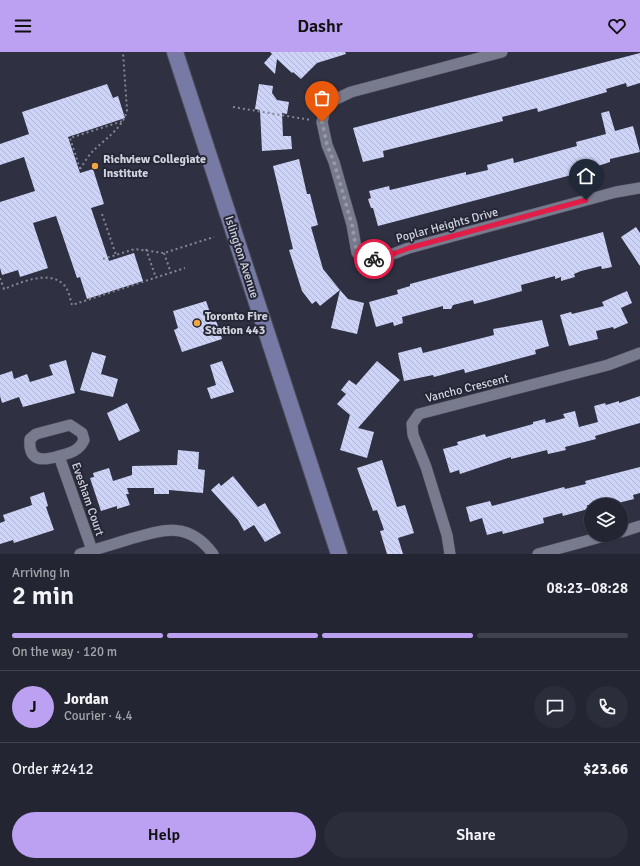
<!DOCTYPE html>
<html lang="en">
<head>
<meta charset="utf-8">
<style>
	body { margin:0; font-family:Signika,sans-serif; background:#2b2d3a; color:#f1f3f6; height:100vh; display:flex; flex-direction:column; font-size:15px; white-space:nowrap }
	* { box-sizing:border-box; margin:0 }
	p { font-size:13px; color:#a3a5ac }
	.icon { flex:none; width:22px; height:22px; fill:none; stroke:currentColor; stroke-width:2; stroke-linecap:round; stroke-linejoin:round }
	.map { position:relative; height:502px; overflow:hidden }
	.drawer { display:flex; flex-direction:column; background:#232532; flex:1 }
	.drawer>* { flex:none }
	.buttons { position:absolute; left:584px; top:446px; display:grid; gap:8px }
	.buttons a { display:grid; place-items:center; width:44px; height:44px; border-radius:50%; background:#232532; box-shadow:0 1px 3px #0004,0 0 0 1px #40424d; font-size:20px }
	.pin { position:absolute; display:grid; place-items:center; width:34px; height:34px; color:#fff; margin:-41px -17px; border-radius:50% 50% 50% 0; rotate:-45deg; box-shadow:0 0 4px #0007 }
	.pin .icon { rotate:45deg }
	.courier { position:absolute; display:grid; place-items:center; width:40px; height:40px; margin:-20px; border:3px solid #e11d48; border-radius:50%; background:#fff; color:#222; box-shadow:0 1px 5px #0007 }
	.head em { font-style:normal; font-weight:600 }
	.head div { display:flex; flex-direction:column-reverse }
	.head { display:flex; align-items:center; justify-content:space-between; height:68px; padding:0 12px }
	h1 { font-size:26px; font-weight:600; line-height:30px }
	.bar { display:grid; grid-template-columns:repeat(4,1fr); gap:6px 4px; align-content:center; height:48px; padding:0 12px }
	.bar i { height:5px; border-radius:3px; background:#40424d }
	.bar .selected { background:#bca0f2 }
	.bar p { grid-column:span 4 }
	.line { display:flex; align-items:center; gap:10px; padding:0 12px; border-top:1px solid #40424d }
	.line div { flex:1 }
	.round { display:grid; place-items:center; flex:none; width:42px; height:42px; border-radius:21px; background:#2b2d3a }
	.cta { display:flex; gap:8px; margin-top:auto; padding:8px 12px }
	.cta a { flex:1; height:46px; border-radius:24px; background:#bca0f2; color:#111; font-size:16px; font-weight:600; line-height:46px; text-align:center }
	.cta a+a { background:#2b2d3a; color:#f1f3f6 }
	header { display:flex; justify-content:space-between; align-items:center; height:52px; padding:0 12px; background:#bca0f2; color:#111; font-size:18px; font-weight:600 }
	.map>svg:first-child { display:block }
	.building { fill:url(#building-back-hatch) }
	.lines { fill:none; stroke-linecap:round; stroke-linejoin:round }
	.street-casing { stroke:#4b4c5b; stroke-width:12 }
	.secondary-casing { stroke:#4b4c5b; stroke-width:18 }
	.path { stroke:#858795; stroke-width:2; stroke-dasharray:2 3; stroke-linecap:butt }
	.street { stroke:#787a8e; stroke-width:11 }
	.secondary { stroke:#777aa4; stroke-width:16 }
	.done { stroke:#989aa7; stroke-width:4; stroke-dasharray:0 7.2 }
	.route { stroke:#e11d48; stroke-width:5 }
	.poi-dot { fill:#f2a541; stroke:#252737; stroke-width:1.5 }
	.labels { text-anchor:middle; stroke-width:4; stroke-linejoin:round; paint-order:stroke }
	.poi-label { font-size:12px; font-weight:bold; fill:#d1d3de; stroke:#252737; text-anchor:start }
	.street-label { font-size:12px; fill:#d1d3de; stroke:#252737 }
</style>
</head>
<body>
<header><svg class="icon" aria-label="menu" viewBox="0 0 24 24"><path d="M4 6h16M4 12h16M4 18h16"/></svg>Dashr<svg class="icon" aria-label="heart" viewBox="0 0 24 24"><path d="M12 20l-8-8c-3-5 5-10 8-4 3-6 11-1 8 4z"/></svg></header>
<div class="map">
<svg width="640" height="502" viewBox="0 0 640 502">
	<defs>
		<pattern id="building-back-hatch" width="6" height="6" patternUnits="userSpaceOnUse"><rect width="6" height="6" fill="#ced3f8"/><path d="M-1 5l2 2M0 0l6 6M5-1l2 2" fill="none" stroke="#b1b5d4"/></pattern>
	</defs>
	<rect width="100%" height="100%" fill="#2f3142"/>
	<g class="building">
		<path d="M 270,0 L 345,0 L 346,2 L 317,11 L 301,27 L 293,20 L 292,21 L 277,7 L 275,22 L 264,11 L 272,2 Z"/>
		<path d="M 640,1 L 640,31 L 627,35 L 626,31 L 606,37 L 607,40 L 538,60 L 537,56 L 502,65 L 503,69 L 383,99 L 384,105 L 363,110 L 353,76 Z"/>
		<path d="M 107,32 L 113,46 L 118,44 L 125,66 L 68,85 L 80,121 L 93,117 L 104,152 L 91,156 L 109,209 L 134,201 L 143,229 L 87,247 L 80,225 L 77,226 L 56,164 L 33,171 L 48,216 L 20,225 L 18,218 L 2,223 L 0,216 L 0,150 L 35,139 L 24,105 L 0,113 L 0,92 L 29,82 L 22,60 Z"/>
		<path d="M 259,32 L 273,34 L 272,41 L 277,48 L 289,50 L 287,62 L 282,61 L 283,84 L 291,84 L 292,97 L 262,99 L 260,58 L 255,57 Z"/>
		<path d="M 609,59 L 615,79 L 633,74 L 640,100 L 610,107 L 610,110 L 598,114 L 598,116 L 378,174 L 373,156 L 371,156 L 368,147 L 371,146 L 369,139 L 389,134 L 390,138 L 466,120 L 466,123 L 488,118 L 487,113 L 513,106 L 514,111 L 577,94 L 576,90 L 606,82 L 601,61 Z"/>
		<path d="M 299,107 L 307,142 L 310,142 L 318,173 L 311,175 L 323,217 L 340,238 L 320,254 L 316,249 L 312,252 L 302,239 L 289,198 L 293,197 L 273,114 Z"/>
		<path d="M 636,175 L 640,181 L 640,214 L 621,185 Z"/>
		<path d="M 603,180 L 612,215 L 602,217 L 601,214 L 581,219 L 574,222 L 575,225 L 561,229 L 561,225 L 555,227 L 555,224 L 521,233 L 522,239 L 486,249 L 474,252 L 473,248 L 453,253 L 451,257 L 443,257 L 443,254 L 402,265 L 403,271 L 394,274 L 393,270 L 376,275 L 369,250 L 398,242 L 397,238 L 410,234 L 410,232 Z"/>
		<path d="M 340,238 L 348,247 L 364,251 L 357,282 L 331,276 Z"/>
		<path d="M 627,239 L 632,251 L 621,256 L 628,271 L 614,277 L 613,275 L 596,279 L 598,287 L 569,294 L 560,263 L 571,260 L 572,262 L 604,254 L 602,250 Z"/>
		<path d="M 206,249 L 212,266 L 215,265 L 222,287 L 182,300 L 174,278 L 178,276 L 173,259 Z"/>
		<path d="M 542,268 L 549,294 L 535,298 L 536,302 L 465,321 L 464,317 L 434,325 L 433,323 L 404,329 L 398,301 L 421,295 L 423,301 L 494,283 L 493,277 Z"/>
		<path d="M 92,300 L 106,304 L 101,322 L 118,327 L 113,345 L 80,338 Z"/>
		<path d="M 66,308 L 75,341 L 23,355 L 19,345 L 2,351 L 0,344 L 0,323 L 12,319 L 14,327 L 27,322 L 30,330 L 53,323 L 49,313 Z"/>
		<path d="M 222,309 L 234,340 L 211,347 L 207,336 L 216,333 L 210,313 Z"/>
		<path d="M 377,309 L 400,328 L 358,376 L 374,380 L 367,406 L 340,398 L 350,363 L 337,352 L 346,342 L 341,338 L 349,328 L 356,333 Z"/>
		<path d="M 640,344 L 640,371 L 595,384 L 596,387 L 565,395 L 566,398 L 548,402 L 547,398 L 511,407 L 511,405 L 460,422 L 459,418 L 450,421 L 443,397 L 458,393 L 457,390 L 485,382 L 486,385 L 533,372 L 533,370 L 545,367 L 546,371 L 565,366 L 563,362 L 575,359 L 579,375 L 598,370 L 594,354 L 605,351 L 606,353 L 619,349 L 619,351 Z"/>
		<path d="M 127,351 L 140,379 L 119,389 L 107,361 Z"/>
		<path d="M 178,398 L 199,400 L 198,417 L 205,418 L 203,441 L 169,438 L 169,442 L 154,442 L 154,436 L 127,436 L 129,442 L 126,442 L 130,453 L 117,457 L 117,454 L 101,459 L 90,426 L 94,425 L 93,421 L 109,416 L 113,429 L 132,423 L 132,414 L 177,413 Z"/>
		<path d="M 382,408 L 397,455 L 405,453 L 414,481 L 398,486 L 403,502 L 387,502 L 380,479 L 384,478 L 377,458 L 373,459 L 357,416 Z"/>
		<path d="M 640,415 L 640,441 L 633,443 L 634,447 L 610,453 L 587,453 L 588,457 L 563,464 L 562,461 L 543,466 L 544,471 L 503,482 L 502,479 L 487,483 L 482,466 L 470,470 L 466,455 L 490,449 L 492,454 L 564,435 L 565,437 L 586,432 L 585,429 Z"/>
		<path d="M 233,424 L 258,455 L 265,451 L 281,481 L 265,490 L 254,473 L 244,479 L 238,468 L 211,438 L 219,431 L 221,434 Z"/>
		<path d="M 44,440 L 48,454 L 46,455 L 54,478 L 14,491 L 13,488 L 0,492 L 0,471 L 5,469 L 3,463 L 32,453 L 30,445 Z"/>
	</g>
	<g class="lines">
		<defs>
			<g id="street">
				<path d="M 502,0 L 351,40 L 330,50 L 325,57 L 322,70 L 327,93 L 334,110 L 352,173 L 357,201 C 375,213 390,202 409,196 L 616,140 L 640,136"/>
				<path d="M 59,404 C 43,409 28,410 30,387 L 36,382 L 70,373 L 82,381 L 84,388 C 79,399 70,401 59,404 L 92,498"/>
				<path d="M 621,480 L 640,474"/>
				<path d="M 80,502 C 97,497 114,492 130,487 C 164,477 189,469 213,502"/>
				<path d="M 450,502 L 447,483 L 426,415 L 413,383 L 412,372 L 419,362 L 608,313 L 640,301"/>
				<path d="M 538,502 L 608,483"/>
			</g>
			<path id="secondary" d="M 175,0 L 339,502"/>
		</defs>
		<use href="#street" class="street-casing"/>
		<use href="#secondary" class="secondary-casing"/>
		<g class="path">
			<path d="M 233,55 L 311,68"/>
			<path d="M 80,117 C 84,111 88,104 93,99 C 105,87 124,75 127,58 L 123,0"/>
			<path d="M 80,117 L 70,86 L 123,69"/>
			<path d="M 102,162 L 116,203"/>
			<path d="M 146,197 L 156,226"/>
			<path d="M 164,201 L 171,221"/>
			<path d="M 103,207 L 135,197 L 164,201 L 214,185"/>
			<path d="M 0,226 L 4,237 C 20,231 49,217 64,233 C 69,238 70,247 72,253 L 185,216"/>
		</g>
		<use href="#street" class="street"/>
		<use href="#secondary" class="secondary"/>
	</g>
	<g class="lines">
		<path class="done" d="M 322,70 L 327,93 L 334,110 L 352,173 L 357,201 L 366,206 L 374,207"/>
		<path class="route" d="M 374,207 L 379,207 L 409,196 L 586,148"/>
	</g>
	<g class="poi-dot">
		<circle cx="95" cy="114" r="4"/>
		<circle cx="197" cy="271" r="4"/>
	</g>
	<g class="labels">
		<g class="poi-label">
			<text x="103" y="111">Richview Collegiate<tspan x="103" dy="14">Institute</tspan></text>
			<text x="205" y="268">Toronto Fire<tspan x="205" dy="14">Station 443</tspan></text>
		</g>
		<g class="street-label">
			<text transform="translate(447 173) rotate(-15)" y="4">Poplar Heights Drive</text>
			<text transform="translate(242 205) rotate(72)" y="4">Islington Avenue</text>
			<text transform="translate(467 336) rotate(-14)" y="4">Vancho Crescent</text>
			<text transform="translate(88 447) rotate(71)" y="4">Evesham Court</text>
		</g>
	</g>
</svg>
<div class="buttons">
<a><svg class="icon" aria-label="layers" viewBox="0 0 24 24"><path d="M12 4l9 5-9 5-9-5zM3 14l9 5 9-5"/></svg></a>
</div>
<div class="pin" style="left:322px;top:70px;background:#ea580c"><svg class="icon" aria-label="bag" viewBox="0 0 24 24"><path d="M5 8h14l-1 12H6zM9 8a3 3 0 0 1 6 0"/></svg></div>
<div class="pin" style="left:586px;top:148px;background:#1f2937"><svg class="icon" aria-label="home" viewBox="0 0 24 24"><path d="M3 11l9-7 9 7M6 9v11h12V9"/></svg></div>
<div class="courier" style="left:374px;top:207px"><svg class="icon" aria-label="bike" viewBox="0 0 24 24"><circle cx="6" cy="16" r="4"/><circle cx="18" cy="16" r="4"/><path d="M6 16l4-8h5l3 8M10 8l3 8H6M13 5h3"/></svg></div>
</div>
<section class="drawer">
<div class="head"><div><h1>2 min</h1><p>Arriving in</p></div><em>08:23–08:28</em></div>
<div class="bar"><i class="selected"></i><i class="selected"></i><i class="selected"></i><i></i><p>On the way · 120 m</p></div>
<div class="line" style="height:72px"><b class="round" style="background:#bca0f2;color:#111">J</b><div><b>Jordan</b><p>Courier · 4.4</p></div><a class="round"><svg class="icon" aria-label="chat" viewBox="0 0 24 24"><path d="M4 5h16v11H9l-5 4z"/></svg></a><a class="round"><svg class="icon" aria-label="phone" viewBox="0 0 24 24"><path d="M5 4h4l2 5-3 2q2 4 5 5l2-3 5 2v4C11 20 4 13 5 4z"/></svg></a></div>
<div class="line" style="height:52px"><div>Order #2412</div><b>$23.66</b></div>
<div class="cta"><a>Help</a><a>Share</a></div>
</section>
</body>
</html>
